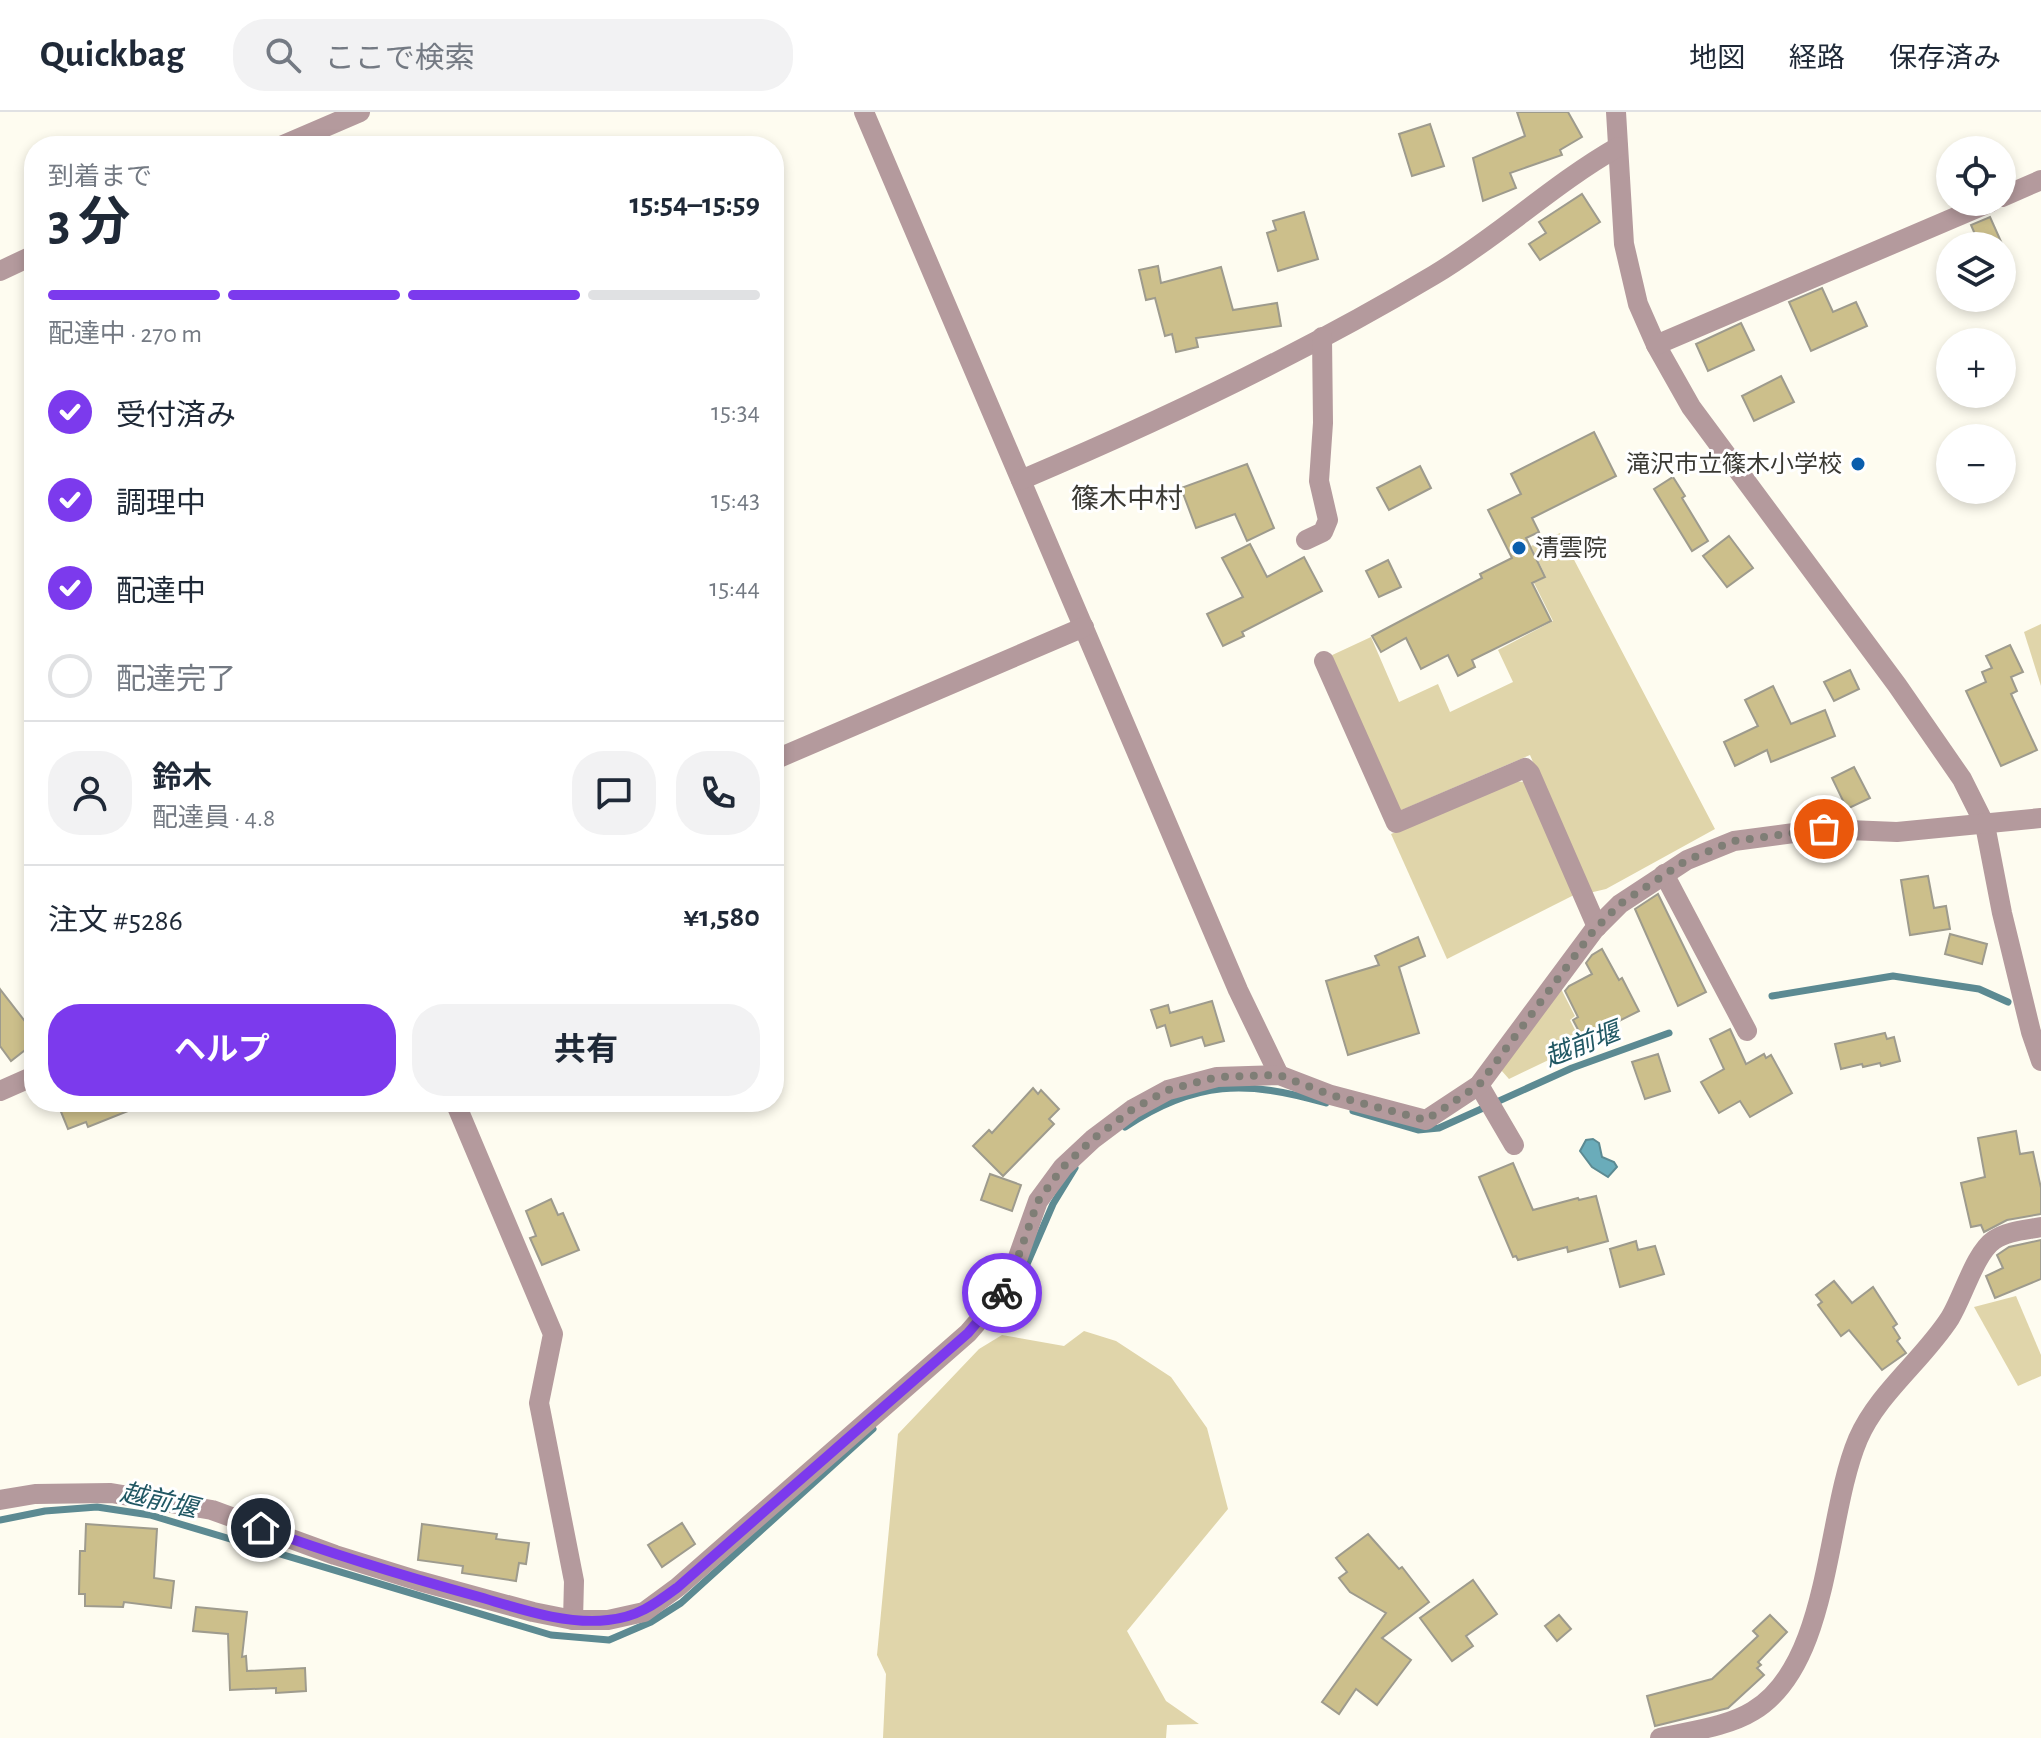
<!DOCTYPE html>
<html lang="ja">
<head>
<meta charset="utf-8">
<style>
	body { margin:0; font-family:"Alegreya Sans","Noto Sans JP",sans-serif; background:#f2f2f3; color:#1f2937; height:100vh; display:flex; flex-direction:column; font-size:30px; white-space:nowrap }
	* { box-sizing:border-box; margin:0 }
	p { font-size:26px; color:#747a83 }
	.icon { flex:none; width:44px; height:44px; fill:none; stroke:currentColor; stroke-width:2; stroke-linecap:round; stroke-linejoin:round }
	.map { position:relative; flex:1; overflow:hidden }
	.panel { position:absolute; left:24px; top:24px; width:760px; height:976px; display:flex; flex-direction:column; background:#fff; border-radius:32px; box-shadow:0 4px 12px #0003 }
	.panel>* { flex:none }
	.tools { position:absolute; left:1936px; top:24px; display:grid; gap:16px }
	.tools a { display:grid; place-items:center; width:80px; height:80px; border-radius:50%; background:#fff; box-shadow:0 4px 12px #0003; font-size:40px }
	.pin { position:absolute; display:grid; place-items:center; width:68px; height:68px; color:#fff; margin:-34px; border:4px solid #fff; border-radius:50%; box-shadow:0 2px 8px #0007 }
	.courier { position:absolute; display:grid; place-items:center; width:80px; height:80px; margin:-40px; border:6px solid #7c3aed; border-radius:50%; background:#fff; color:#222; box-shadow:0 2px 10px #0007 }
	.head em { font-style:normal; font-weight:700 }
	.head div { display:flex; flex-direction:column-reverse }
	.head { display:flex; align-items:center; justify-content:space-between; height:136px; padding:0 24px }
	h1 { font-size:52px; font-weight:700; line-height:60px }
	.bar { display:grid; grid-template-columns:repeat(4,1fr); gap:12px 8px; align-content:center; height:96px; padding:0 24px }
	.bar i { height:10px; border-radius:6px; background:#e0e1e3 }
	.bar .active { background:#7c3aed }
	.bar p { grid-column:span 4 }
	.line { display:flex; align-items:center; gap:20px; padding:0 24px; border-top:2px solid #e0e1e3 }
	.line div { flex:1 }
	.round { display:grid; place-items:center; flex:none; width:84px; height:84px; border-radius:32px; background:#f2f2f3 }
	ol { padding:0 24px; list-style:none }
	li { display:flex; align-items:center; gap:24px; height:88px }
	li p { margin-inline-start:auto }
	li .icon { padding:8px; border-radius:50%; background:#7c3aed; color:#fff; stroke-width:4 }
	li:last-child { color:#747a83 }
	li i { width:44px; height:44px; border:4px solid #e0e1e3; border-radius:50% }
	.primary-button { display:flex; gap:16px; margin-top:auto; padding:16px 24px }
	.primary-button a { flex:1; height:92px; border-radius:32px; background:#7c3aed; color:#fff; font-size:32px; font-weight:700; line-height:92px; text-align:center }
	.primary-button a+a { background:#f2f2f3; color:#1f2937 }
	header { display:flex; align-items:center; gap:48px; box-sizing:border-box; height:112px; padding:0 40px; background:#fff; border-bottom:2px solid #e0e1e3 }
	header strong { font-size:38px }
	nav { display:flex; gap:44px; margin-inline-start:auto; font-size:28px }
	.search { width:560px; height:72px; background:#f2f2f3; display:flex; align-items:center; gap:20px; box-sizing:border-box; padding:0 28px; border-radius:32px; color:#747a83; font-size:30px }
	.map>svg:first-child { display:block }
	.green { fill:#e0d5aa }
	.water { fill:#6aacba; stroke:#5c8a92; stroke-width:2 }
	.lines { fill:none; stroke-linecap:round; stroke-linejoin:round }
	.stream { stroke:#5c8a92; stroke-width:7 }
	.building { fill:#ccbf8b; stroke:#9e9b8d; stroke-width:2 }
	.minor { stroke:#b49a9d; stroke-width:20 }
	.done { stroke:#7f7e76; stroke-width:8; stroke-dasharray:0 14.4 }
	.route { stroke:#7c3aed; stroke-width:10 }
	.poi-dot { fill:#0a5eac; stroke:#fff; stroke-width:3 }
	.labels { text-anchor:middle; stroke-width:6; stroke-linejoin:round; paint-order:stroke }
	.poi-label { font-size:24px; fill:#3b3a34; stroke:#fff; text-anchor:end }
	.water-label { font-size:26px; font-style:italic; fill:#215864; stroke:#fff }
	.quarter-label { font-size:28px; fill:#3b3a34; stroke:#fff }
</style>
</head>
<body>
<header>
<strong>Quickbag</strong>
<div class="search"><svg class="icon" aria-label="search" viewBox="0 0 24 24"><circle cx="10" cy="10" r="6"/><path d="M15 15l6 6"/></svg>ここで検索</div>
<nav><a>地図</a><a>経路</a><a>保存済み</a></nav>
</header>
<div class="map">
<svg width="2041" height="1626" viewBox="0 0 2041 1626">
	<rect width="100%" height="100%" fill="#fefcf0"/>
	<g class="green">
		<path d="M 1560,421 L 1715,717 L 1606,777 L 1589,781 L 1530,643 L 1397,700 L 1328,545 L 1371,525 L 1399,590 L 1438,572 L 1450,600 L 1513,570 L 1498,538 L 1553,509 L 1534,471 L 1546,465 L 1531,434 Z"/>
		<path d="M 2041,512 L 2041,574 L 2024,520 Z"/>
		<path d="M 1514,669 L 1524,670 L 1574,783 L 1447,847 L 1391,722 Z"/>
		<path d="M 1559,873 L 1575,904 L 1570,908 L 1582,932 L 1509,967 L 1501,958 Z"/>
		<path d="M 2016,1184 L 2041,1243 L 2041,1264 L 2018,1274 L 1974,1195 Z"/>
		<path d="M 1084,1219 L 1116,1229 L 1171,1265 L 1207,1316 L 1228,1397 L 1127,1519 L 1166,1589 L 1199,1612 L 1167,1613 L 1166,1626 L 883,1626 L 886,1562 L 877,1543 L 898,1322 L 979,1237 L 1002,1223 L 1064,1234 Z"/>
	</g>
	<path class="water" d="M 1593,1027 L 1599,1031 L 1602,1045 L 1614,1050 L 1617,1055 L 1608,1065 L 1592,1055 L 1580,1039 L 1586,1028 Z"/>
	<g class="lines">
		<g class="stream">
			<path d="M 1772,884 L 1893,864 L 1979,877 L 2008,890"/>
			<path d="M 1353,999 L 1418,1018 L 1439,1016 L 1572,956 L 1669,921"/>
			<path d="M 1125,1015 C 1196,968 1246,968 1326,991"/>
			<path d="M 1021,1166 L 1053,1092 L 1075,1056"/>
			<path d="M 0,1408 L 45,1399 L 97,1395 L 150,1403 L 551,1523 L 609,1528 L 651,1510 L 681,1491 L 873,1317"/>
		</g>
	</g>
	<g class="building">
		<path d="M 1517,0 L 1568,0 L 1582,25 L 1560,38 L 1562,43 L 1510,61 L 1516,76 L 1483,89 L 1473,46 L 1525,24 Z"/>
		<path d="M 1430,12 L 1444,54 L 1412,64 L 1399,22 Z"/>
		<path d="M 1582,82 L 1600,110 L 1540,148 L 1529,132 L 1546,121 L 1539,110 Z"/>
		<path d="M 1304,100 L 1318,147 L 1278,159 L 1267,121 L 1276,118 L 1273,109 Z"/>
		<path d="M 1990,105 L 2003,134 L 1980,134 L 1971,113 Z"/>
		<path d="M 1158,154 L 1161,171 L 1221,155 L 1233,198 L 1277,191 L 1281,214 L 1196,226 L 1198,235 L 1176,240 L 1172,222 L 1165,224 L 1155,186 L 1146,188 L 1139,158 Z"/>
		<path d="M 1822,176 L 1833,200 L 1856,190 L 1867,214 L 1811,239 L 1789,190 Z"/>
		<path d="M 1741,211 L 1754,238 L 1708,259 L 1696,232 Z"/>
		<path d="M 1781,264 L 1794,290 L 1754,309 L 1742,284 Z"/>
		<path d="M 1594,320 L 1616,364 L 1532,406 L 1539,420 L 1526,426 L 1545,465 L 1532,471 L 1551,509 L 1472,548 L 1475,555 L 1458,564 L 1448,543 L 1421,557 L 1406,526 L 1381,540 L 1372,524 L 1482,466 L 1480,462 L 1512,446 L 1488,398 L 1521,382 L 1511,362 Z"/>
		<path d="M 1247,352 L 1274,416 L 1247,429 L 1235,402 L 1196,416 L 1181,376 Z"/>
		<path d="M 1420,354 L 1431,376 L 1389,398 L 1377,376 Z"/>
		<path d="M 1673,365 L 1685,384 L 1682,386 L 1708,429 L 1692,439 L 1654,377 Z"/>
		<path d="M 1729,424 L 1753,456 L 1727,475 L 1703,444 Z"/>
		<path d="M 1250,432 L 1267,465 L 1304,445 L 1322,479 L 1242,520 L 1244,524 L 1223,534 L 1207,502 L 1243,485 L 1222,446 Z"/>
		<path d="M 1388,448 L 1401,475 L 1379,485 L 1366,459 Z"/>
		<path d="M 2010,533 L 2023,560 L 2011,565 L 2017,579 L 2011,582 L 2037,638 L 2001,654 L 1966,579 L 1986,570 L 1982,560 L 1992,556 L 1986,544 Z"/>
		<path d="M 1850,558 L 1859,577 L 1834,589 L 1824,570 Z"/>
		<path d="M 1773,574 L 1791,612 L 1825,598 L 1835,624 L 1771,650 L 1767,638 L 1735,654 L 1724,630 L 1758,614 L 1745,588 Z"/>
		<path d="M 1854,655 L 1870,686 L 1847,697 L 1832,666 Z"/>
		<path d="M 1928,764 L 1934,796 L 1946,794 L 1950,817 L 1910,823 L 1901,768 Z"/>
		<path d="M 1658,782 L 1706,880 L 1678,894 L 1635,797 Z"/>
		<path d="M 1950,822 L 1987,832 L 1982,852 L 1945,842 Z"/>
		<path d="M 1418,825 L 1425,844 L 1399,855 L 1419,921 L 1348,943 L 1326,869 L 1379,853 L 1375,844 Z"/>
		<path d="M 1602,837 L 1619,868 L 1622,866 L 1639,899 L 1583,927 L 1573,908 L 1578,905 L 1565,879 L 1569,874 L 1592,862 L 1586,851 L 1592,843 Z"/>
		<path d="M 0,877 L 34,921 L 34,931 L 11,949 L 0,934 Z"/>
		<path d="M 1212,889 L 1224,929 L 1205,934 L 1202,925 L 1171,934 L 1165,913 L 1157,916 L 1151,898 L 1168,893 L 1170,901 Z"/>
		<path d="M 1730,917 L 1746,952 L 1764,942 L 1766,946 L 1771,943 L 1792,981 L 1750,1005 L 1740,989 L 1719,1001 L 1701,970 L 1724,957 L 1710,927 Z"/>
		<path d="M 1885,921 L 1887,927 L 1894,925 L 1900,949 L 1881,954 L 1880,951 L 1863,955 L 1862,952 L 1841,957 L 1835,932 Z"/>
		<path d="M 1658,942 L 1670,979 L 1645,987 L 1632,950 Z"/>
		<path d="M 1033,976 L 1038,982 L 1041,978 L 1059,997 L 1049,1007 L 1054,1012 L 1003,1064 L 973,1034 L 989,1018 L 992,1021 Z"/>
		<path d="M 57,990 L 148,990 L 148,991 L 88,1015 L 86,1010 L 68,1017 Z"/>
		<path d="M 2016,1019 L 2020,1042 L 2033,1040 L 2041,1076 L 2041,1102 L 2007,1108 L 1984,1120 L 1981,1113 L 1971,1115 L 1961,1071 L 1985,1065 L 1978,1026 Z"/>
		<path d="M 1513,1051 L 1533,1098 L 1578,1086 L 1579,1088 L 1596,1084 L 1608,1129 L 1568,1140 L 1567,1135 L 1518,1148 L 1516,1144 L 1513,1145 L 1479,1065 Z"/>
		<path d="M 990,1062 L 1021,1073 L 1012,1099 L 981,1088 Z"/>
		<path d="M 551,1087 L 558,1103 L 563,1101 L 579,1138 L 542,1153 L 530,1126 L 536,1124 L 526,1099 Z"/>
		<path d="M 2041,1128 L 2041,1167 L 1995,1186 L 1986,1164 L 2003,1156 L 1997,1143 L 2009,1135 Z"/>
		<path d="M 1636,1129 L 1638,1138 L 1655,1134 L 1664,1162 L 1620,1175 L 1610,1137 Z"/>
		<path d="M 1834,1169 L 1852,1191 L 1873,1175 L 1897,1212 L 1893,1215 L 1900,1226 L 1897,1229 L 1906,1241 L 1882,1258 L 1849,1218 L 1841,1224 L 1818,1193 L 1822,1190 L 1816,1183 Z"/>
		<path d="M 682,1411 L 695,1432 L 662,1455 L 648,1433 Z"/>
		<path d="M 86,1412 L 157,1417 L 154,1466 L 174,1469 L 171,1496 L 124,1490 L 123,1495 L 85,1494 L 85,1482 L 79,1482 L 80,1439 L 85,1439 Z"/>
		<path d="M 422,1412 L 497,1422 L 496,1427 L 529,1431 L 526,1452 L 519,1451 L 516,1469 L 462,1461 L 463,1454 L 418,1448 Z"/>
		<path d="M 1368,1422 L 1399,1457 L 1402,1455 L 1429,1490 L 1382,1526 L 1411,1548 L 1377,1593 L 1356,1577 L 1339,1602 L 1322,1590 L 1386,1501 L 1350,1480 L 1339,1466 L 1347,1460 L 1336,1446 Z"/>
		<path d="M 1473,1468 L 1497,1502 L 1466,1524 L 1473,1534 L 1452,1549 L 1420,1506 Z"/>
		<path d="M 196,1495 L 247,1500 L 242,1545 L 246,1544 L 247,1559 L 305,1556 L 306,1579 L 276,1581 L 276,1576 L 230,1578 L 228,1522 L 193,1519 Z"/>
		<path d="M 1559,1503 L 1571,1517 L 1557,1529 L 1545,1514 Z"/>
		<path d="M 1770,1503 L 1787,1520 L 1758,1550 L 1761,1553 L 1757,1556 L 1764,1563 L 1728,1596 L 1655,1614 L 1647,1584 L 1712,1567 L 1758,1524 L 1753,1519 Z"/>
	</g>
	<g class="lines">
		<g class="minor">
			<path d="M 864,0 L 1238,878 L 1279,963"/>
			<path d="M 1616,0 L 1624,132 L 1638,192 L 1656,233 L 1691,295 L 1897,573 L 1962,667 L 1985,713 L 2002,801 L 2031,920 L 2041,949"/>
			<path d="M 281,34 L 360,0"/>
			<path d="M 2002,85 L 2041,68"/>
			<path d="M 0,159 L 34,143"/>
			<path d="M 1656,233 L 1991,90"/>
			<path d="M 1021,368 C 1163,308 1302,242 1434,163 C 1498,125 1553,72 1618,35"/>
			<path d="M 1306,428 L 1323,420 L 1328,408 L 1319,369 L 1323,311 L 1322,225"/>
			<path d="M 1324,549 L 1396,711 L 1525,656 L 1530,661 L 1597,815"/>
			<path d="M 774,648 L 1084,515"/>
			<path d="M 1664,762 L 1747,919"/>
			<path d="M 1479,973 L 1514,1033"/>
			<path d="M 0,979 L 34,964"/>
			<path d="M 455,990 L 553,1222 L 539,1291 L 574,1469 L 573,1508"/>
			<path d="M 0,1388 L 35,1382 L 111,1381 L 212,1398 L 335,1443 L 419,1469 L 533,1500 L 573,1508 L 608,1508 L 644,1500 L 678,1475 L 968,1221 L 1007,1176 L 1038,1089 L 1063,1055 L 1093,1027 L 1133,997 L 1168,978 L 1217,965 L 1279,963 L 1331,983 L 1426,1008 L 1479,973 L 1594,818 L 1620,792 L 1687,748 L 1734,729 L 1824,717 L 1897,720 L 2041,706"/>
			<path d="M 1660,1626 C 1690,1619 1727,1615 1753,1599 C 1831,1552 1825,1405 1858,1327 C 1878,1281 1923,1248 1950,1206 C 1963,1185 1975,1141 1994,1128 C 2007,1119 2026,1118 2041,1115"/>
		</g>
	</g>
	<g class="lines">
		<path class="done" d="M 1002,1181 L 1007,1176 L 1038,1089 L 1063,1055 L 1093,1027 L 1133,997 L 1168,978 L 1217,965 L 1279,963 L 1331,983 L 1426,1008 L 1479,973 L 1594,818 L 1620,792 L 1687,748 L 1734,729 L 1824,717"/>
		<path class="route" d="M 261,1416 C 332,1442 404,1464 476,1484 C 518,1496 564,1513 608,1508 C 638,1505 655,1492 678,1475 L 968,1221 L 1002,1181"/>
	</g>
	<g class="poi-dot">
		<circle cx="1858" cy="352" r="8"/>
		<circle cx="1519" cy="436" r="8"/>
	</g>
	<g class="labels">
		<g class="poi-label">
			<text x="1842" y="360">滝沢市立篠木小学校</text>
			<text x="1535" y="444" text-anchor="start">清雲院</text>
		</g>
		<g class="water-label">
			<text transform="translate(1582 932) rotate(-21)" y="9">越前堰</text>
			<text transform="translate(159 1388) rotate(13)" y="9">越前堰</text>
		</g>
		<g class="quarter-label">
			<text x="1127" y="396">篠木中村</text>
		</g>
	</g>
</svg>
<div class="tools">
<a><svg class="icon" aria-label="locate" viewBox="0 0 24 24"><circle cx="12" cy="12" r="6"/><path d="M12 2v4M12 18v4M2 12h4M18 12h4"/></svg></a>
<a><svg class="icon" aria-label="layers" viewBox="0 0 24 24"><path d="M12 4l9 5-9 5-9-5zM3 14l9 5 9-5"/></svg></a>
<a>+</a>
<a>−</a>
</div>
<div class="pin" style="left:1824px;top:717px;background:#ea580c"><svg class="icon" aria-label="bag" viewBox="0 0 24 24"><path d="M5 8h14l-1 12H6zM9 8a3 3 0 0 1 6 0"/></svg></div>
<div class="pin" style="left:261px;top:1416px;background:#1f2937"><svg class="icon" aria-label="home" viewBox="0 0 24 24"><path d="M3 11l9-7 9 7M6 9v11h12V9"/></svg></div>
<div class="courier" style="left:1002px;top:1181px"><svg class="icon" aria-label="bike" viewBox="0 0 24 24"><circle cx="6" cy="16" r="4"/><circle cx="18" cy="16" r="4"/><path d="M6 16l4-8h5l3 8M10 8l3 8H6M13 5h3"/></svg></div>
<section class="panel">
<div class="head"><div><h1>3 分</h1><p>到着まで</p></div><em>15:54–15:59</em></div>
<div class="bar"><i class="active"></i><i class="active"></i><i class="active"></i><i></i><p>配達中 · 270 m</p></div>
<ol>
<li><svg class="icon" aria-label="check" viewBox="0 0 24 24"><path d="M5 12l5 5 9-10"/></svg>受付済み<p>15:34</p></li>
<li><svg class="icon" aria-label="check" viewBox="0 0 24 24"><path d="M5 12l5 5 9-10"/></svg>調理中<p>15:43</p></li>
<li><svg class="icon" aria-label="check" viewBox="0 0 24 24"><path d="M5 12l5 5 9-10"/></svg>配達中<p>15:44</p></li>
<li><i></i>配達完了</li>
</ol>
<div class="line" style="height:144px"><a class="round"><svg class="icon" aria-label="person" viewBox="0 0 24 24"><circle cx="12" cy="8" r="4"/><path d="M4 21q1-7 8-7t8 7"/></svg></a><div><b>鈴木</b><p>配達員 · 4.8</p></div><a class="round"><svg class="icon" aria-label="chat" viewBox="0 0 24 24"><path d="M4 5h16v11H9l-5 4z"/></svg></a><a class="round"><svg class="icon" aria-label="phone" viewBox="0 0 24 24"><path d="M5 4h4l2 5-3 2q2 4 5 5l2-3 5 2v4C11 20 4 13 5 4z"/></svg></a></div>
<div class="line" style="height:104px"><div>注文 #5286</div><b>¥1,580</b></div>
<div class="primary-button"><a>ヘルプ</a><a>共有</a></div>
</section>
</div>
</body>
</html>
